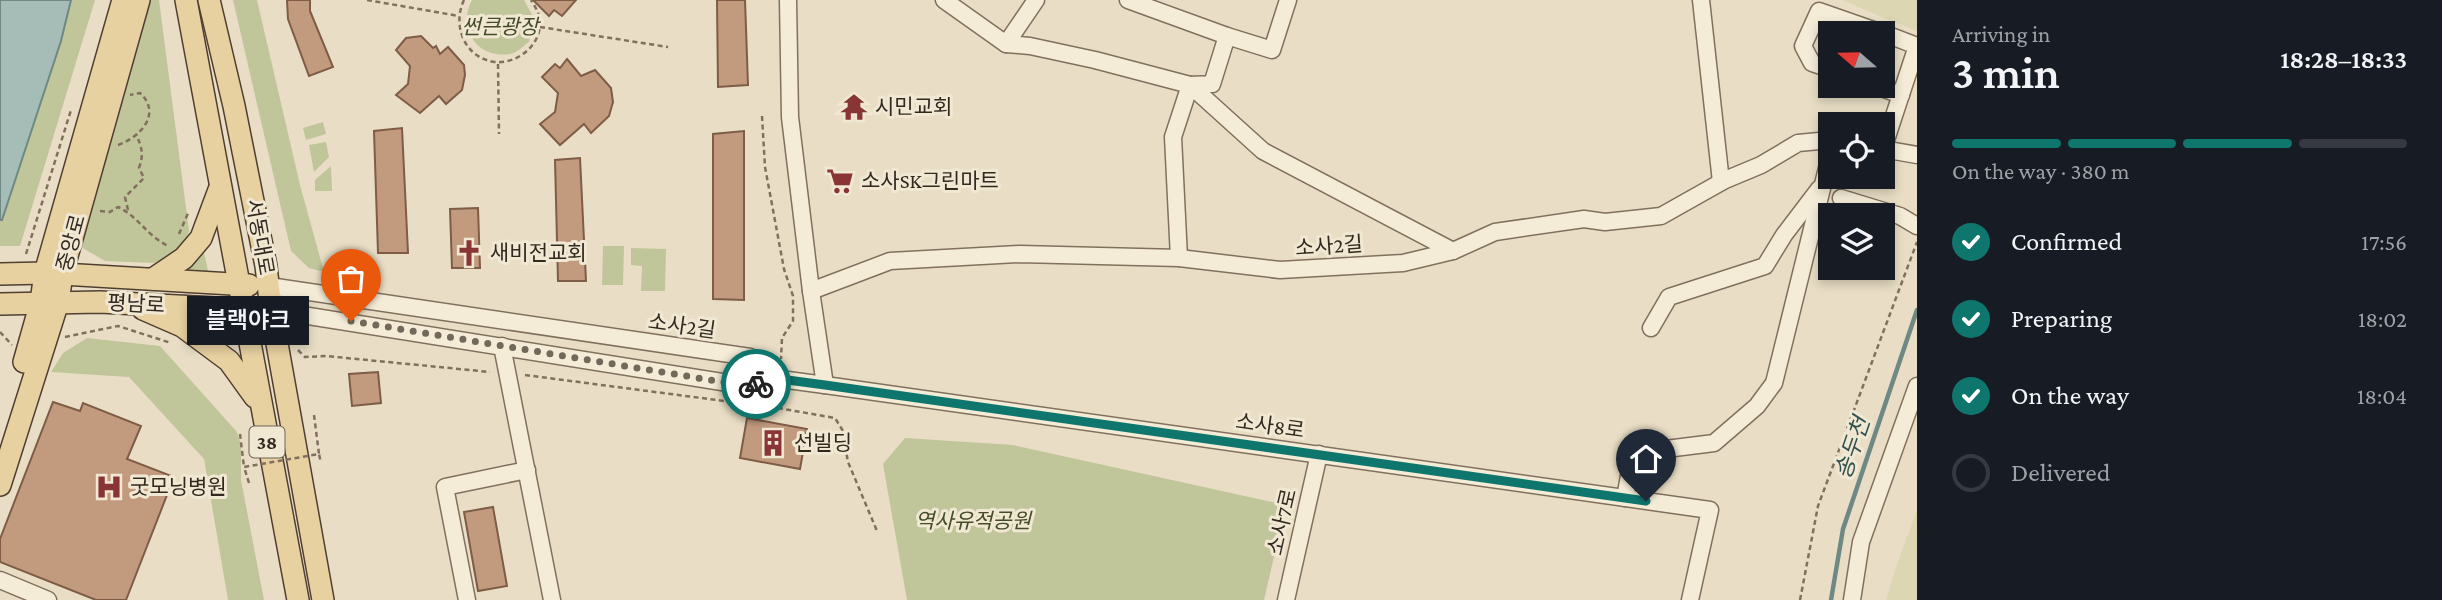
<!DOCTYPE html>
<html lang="en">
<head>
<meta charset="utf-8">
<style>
	body { margin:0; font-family:"Crimson Pro","Noto Sans KR",serif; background:#242831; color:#f1f3f6; height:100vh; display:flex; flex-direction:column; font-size:26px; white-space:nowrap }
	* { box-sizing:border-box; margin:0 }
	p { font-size:23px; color:#9ea1a6 }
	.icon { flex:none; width:38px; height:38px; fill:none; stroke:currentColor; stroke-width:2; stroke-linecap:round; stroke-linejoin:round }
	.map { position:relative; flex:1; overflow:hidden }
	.sheet { display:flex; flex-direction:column; background:#171b24; width:525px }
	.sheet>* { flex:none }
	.needle { width:46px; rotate:290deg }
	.controls { position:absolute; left:1818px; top:21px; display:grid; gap:14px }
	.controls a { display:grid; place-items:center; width:77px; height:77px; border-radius:0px; background:#171b24; box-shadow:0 4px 10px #0003; font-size:35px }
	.pin { position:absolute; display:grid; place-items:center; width:60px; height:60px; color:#fff; margin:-72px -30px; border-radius:50% 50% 50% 0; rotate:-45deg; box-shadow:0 0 7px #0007 }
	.pin .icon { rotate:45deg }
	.courier { position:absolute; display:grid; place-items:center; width:70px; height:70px; margin:-35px; border:5px solid #0f766e; border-radius:50%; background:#fff; color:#222; box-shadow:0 2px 9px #0007 }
	.bubble { position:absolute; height:49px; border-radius:0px; background:#171b24; box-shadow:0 4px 10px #0003; font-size:23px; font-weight:600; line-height:49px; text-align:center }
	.headline em { font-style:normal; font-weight:600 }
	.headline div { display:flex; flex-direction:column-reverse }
	.headline { display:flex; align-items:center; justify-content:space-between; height:119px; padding:0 35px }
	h1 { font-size:46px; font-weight:600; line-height:52px }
	.bar { display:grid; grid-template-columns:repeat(4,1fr); gap:10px 7px; align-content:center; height:84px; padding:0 35px }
	.bar i { height:9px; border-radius:5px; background:#363941 }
	.bar .on { background:#0f766e }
	.bar p { grid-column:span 4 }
	ol { padding:0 35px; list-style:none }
	li { display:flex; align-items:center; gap:21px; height:77px }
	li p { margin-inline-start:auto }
	li .icon { padding:7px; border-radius:50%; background:#0f766e; color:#fff; stroke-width:4 }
	li:last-child { color:#9ea1a6 }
	li i { width:38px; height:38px; border:4px solid #363941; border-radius:50% }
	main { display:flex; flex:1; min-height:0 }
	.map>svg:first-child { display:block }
	.farmland { fill:#ddd6b3 }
	.green { fill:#c1c59a }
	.water { fill:#a6bcb6; stroke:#6e8983; stroke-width:2 }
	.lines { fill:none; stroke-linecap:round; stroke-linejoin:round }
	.stream { stroke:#6e8983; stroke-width:4.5 }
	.building { fill:#c29b7f; stroke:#7e5c46; stroke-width:2 }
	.minor-casing { stroke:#81705d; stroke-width:19 }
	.major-casing { stroke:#503f31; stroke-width:24 }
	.path { stroke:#81705d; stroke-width:2.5; stroke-dasharray:5 3.5; stroke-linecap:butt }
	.minor { stroke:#f4ecd7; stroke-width:16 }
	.major { stroke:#e8d1a1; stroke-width:21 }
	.path-bridge { stroke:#81705d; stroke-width:2.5; stroke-dasharray:5 3.5; stroke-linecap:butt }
	.done { stroke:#736859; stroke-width:7; stroke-dasharray:0 12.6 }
	.route { stroke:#0f766e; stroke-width:9 }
	.labels { text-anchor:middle; stroke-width:6; stroke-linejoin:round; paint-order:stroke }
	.shield { fill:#f1e8d4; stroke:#6c6255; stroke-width:2 }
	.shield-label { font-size:19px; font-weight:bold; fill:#33291f }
	.park-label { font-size:21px; font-style:italic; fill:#444d28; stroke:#f1e8d4 }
	.poi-label { font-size:21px; fill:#33291f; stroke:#f1e8d4; text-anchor:start }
	.street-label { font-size:21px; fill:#33291f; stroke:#f1e8d4 }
	.water-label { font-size:23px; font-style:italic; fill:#30514f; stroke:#f1e8d4 }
</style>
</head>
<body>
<main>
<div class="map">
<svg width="1917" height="600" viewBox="0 0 1917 600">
	<rect width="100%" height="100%" fill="#e9dec5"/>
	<g class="farmland">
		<path d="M 1842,0 L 1917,0 L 1917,31 L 1877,15 Z"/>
		<path d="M 1917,510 L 1917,600 L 1886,600 L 1898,561 Z"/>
	</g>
	<g class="green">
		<path d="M 71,0 L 95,0 L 20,246 L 0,246 L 0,220 L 2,220 L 61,41 Z"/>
		<path d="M 148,0 L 159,0 L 189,231 L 184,244 L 173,254 L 154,263 L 105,261 L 81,247 Z"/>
		<path d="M 233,0 L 257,0 L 300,185 L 324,272 L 309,268 L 291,251 Z"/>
		<path d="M 472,0 L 524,0 L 535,20 L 529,42 C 523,46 517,53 510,54 C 476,59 457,27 472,0 Z"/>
		<path d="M 323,122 L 326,134 L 306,140 L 303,128 Z"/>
		<path d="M 326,142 L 329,157 L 314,172 L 309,145 Z"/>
		<path d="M 331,166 L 332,191 L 315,191 L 315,180 Z"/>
		<path d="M 201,238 L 208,271 L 173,271 Z"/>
		<path d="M 603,246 L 624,246 L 623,285 L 602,285 Z"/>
		<path d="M 631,248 L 666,249 L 665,291 L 641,291 L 642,266 L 631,265 Z"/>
		<path d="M 87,338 L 160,346 L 237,432 L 241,445 L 241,480 L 264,600 L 228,600 L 204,459 L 129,377 L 51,372 L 63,353 Z"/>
		<path d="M 905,438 L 1013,445 L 1286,505 L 1264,600 L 907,600 L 883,464 Z"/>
	</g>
	<path class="water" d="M 0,0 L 71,0 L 61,41 L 2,220 L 0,220 Z"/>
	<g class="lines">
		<path class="stream" d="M 1831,600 L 1843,529 L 1917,310"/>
	</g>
	<g class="building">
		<path d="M 287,0 L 310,0 L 310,11 L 333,67 L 309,76 L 288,19 Z"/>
		<path d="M 533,0 L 576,0 L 562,16 L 554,10 L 549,16 Z"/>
		<path d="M 717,0 L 745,0 L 748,85 L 718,87 Z"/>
		<path d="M 421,36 L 433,48 L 436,46 L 440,54 L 448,47 L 464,65 L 465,75 L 462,90 L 446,104 L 439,96 L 420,113 L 396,95 L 408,84 L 410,66 L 396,50 L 406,38 Z"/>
		<path d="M 567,59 L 581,76 L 595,70 L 611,88 L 613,102 L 609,116 L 591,133 L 584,124 L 560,145 L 540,124 L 555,112 L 558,93 L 542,77 L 555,64 L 560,68 Z"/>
		<path d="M 402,128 L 408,253 L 378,253 L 374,131 Z"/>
		<path d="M 744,131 L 744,300 L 713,299 L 713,134 Z"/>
		<path d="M 580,158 L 586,281 L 558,281 L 555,160 Z"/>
		<path d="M 478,208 L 480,268 L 452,268 L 450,209 Z"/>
		<path d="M 378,372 L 381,403 L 352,406 L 349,374 Z"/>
		<path d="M 53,402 L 80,411 L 83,403 L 141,426 L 127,459 L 174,477 L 126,600 L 96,600 L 0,562 L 0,539 Z"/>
		<path d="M 747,418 L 807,429 L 800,469 L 740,458 Z"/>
		<path d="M 493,507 L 507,586 L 478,591 L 464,512 Z"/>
	</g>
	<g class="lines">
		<defs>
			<g id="minor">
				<path d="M 788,0 L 790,117 L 811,291 L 825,385"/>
				<path d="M 944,0 L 1006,44 L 1030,46 L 1095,60 L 1190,85 L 1173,137 L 1179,258"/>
				<path d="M 1128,0 L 1227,36"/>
				<path d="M 1701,0 L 1721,182"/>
				<path d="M 1883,33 L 1917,46 L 1883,149"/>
				<path d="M 1006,44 L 1036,0"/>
				<path d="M 1830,69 L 1812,63 L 1803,46 L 1819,11 L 1882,33"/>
				<path d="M 1190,85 L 1263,151 L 1453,251"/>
				<path d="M 1190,85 L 1212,84 L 1227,36 L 1272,50 L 1288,0"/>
				<path d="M 1876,86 L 1901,95"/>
				<path d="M 1883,149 L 1917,155"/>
				<path d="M 1841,198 L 1900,216 L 1917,226"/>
				<path d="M 269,286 L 750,357 L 780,379"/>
				<path d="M 811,291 L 890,261 L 1020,254 L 1179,258 L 1280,270 L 1403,263 L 1453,251 L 1495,232 L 1584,219 L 1605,222 L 1661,216 L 1725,180 L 1761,165 L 1798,143 L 1830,140"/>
				<path d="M 271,310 L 747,386 L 780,379 L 825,385 L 1710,510 L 1690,600"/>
				<path d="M 1651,328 L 1669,297 L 1765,266 L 1784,235 L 1819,189"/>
				<path d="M 502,346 L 552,600"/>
				<path d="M 1625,498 L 1631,465 L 1642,452 L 1714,443 L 1757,406 L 1774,383 L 1830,156"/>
				<path d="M 0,580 L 48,600"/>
				<path d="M 467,600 L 445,487 L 527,470"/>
				<path d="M 1286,600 L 1319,454"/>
				<path d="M 1852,600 L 1861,542 L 1917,386"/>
			</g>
			<g id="major">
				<path d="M 186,0 L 298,600"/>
				<path d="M 209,0 L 234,106 L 266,266 L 271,310 L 323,600"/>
				<path d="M 0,274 L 45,273 L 249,285"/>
				<path d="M 153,279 L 184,258 L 201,238 L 219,190"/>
				<path d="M 0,304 L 100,302 L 255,310"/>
				<path d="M 143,309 L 182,326 L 229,361 L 255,397"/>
				<path d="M 24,362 L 41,302 L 45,273 L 123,0"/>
				<path d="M 0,485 L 58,302 L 62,274 L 139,0"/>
			</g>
		</defs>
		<use href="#minor" class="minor-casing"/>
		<use href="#major" class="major-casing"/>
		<g class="path">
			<path d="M 367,0 L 459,16"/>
			<path d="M 464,0 C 452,25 464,58 495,62 C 516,64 539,47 540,25 C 541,16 536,8 531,0"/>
			<path d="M 540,27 L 668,47"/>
			<path d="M 498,64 L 499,134"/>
			<path d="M 762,116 L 765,167 L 784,269 L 793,296 L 793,321 L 782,338 L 781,359"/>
			<path d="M 118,145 C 141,137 162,113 140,93 L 130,95"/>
			<path d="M 128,210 L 125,197 L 144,178 L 139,168 C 144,154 142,148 136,134"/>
			<path d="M 100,211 L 110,212 L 118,207 C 139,217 146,235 168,246"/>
			<path d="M 179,234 L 189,211"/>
			<path d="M 26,254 L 71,110"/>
			<path d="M 0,332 L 12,345"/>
			<path d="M 65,337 L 118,326 L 171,343"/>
			<path d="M 298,350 L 305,357 L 326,356 L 490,372"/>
			<path d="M 525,375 L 778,408 L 835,418 L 843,431 L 845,444"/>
			<path d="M 314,415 L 319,454"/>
			<path d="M 240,434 L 244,467"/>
			<path d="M 845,446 L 848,462 L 877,531"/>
			<path d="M 1800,600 L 1818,506 L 1917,242"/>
		</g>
		<use href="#minor" class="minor"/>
		<use href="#major" class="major"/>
		<path class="path-bridge" d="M 249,483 L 244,467 L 319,454 L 321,463"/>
	</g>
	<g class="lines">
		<path class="done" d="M 351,321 L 747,386 L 756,384"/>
		<path class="route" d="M 756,384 L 780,379 L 825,385 L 1646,501"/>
	</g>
	<defs>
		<symbol id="temple-bare" viewBox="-9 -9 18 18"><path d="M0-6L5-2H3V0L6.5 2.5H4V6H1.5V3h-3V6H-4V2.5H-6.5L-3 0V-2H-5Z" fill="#893435" stroke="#f1e8d4" stroke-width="2.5" paint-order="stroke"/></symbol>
		<symbol id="supermarket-bare" viewBox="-9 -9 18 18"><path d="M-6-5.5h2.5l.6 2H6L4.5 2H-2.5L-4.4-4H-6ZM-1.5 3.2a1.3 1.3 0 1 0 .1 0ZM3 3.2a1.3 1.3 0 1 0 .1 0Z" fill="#893435" stroke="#f1e8d4" stroke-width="2.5" paint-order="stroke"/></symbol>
		<symbol id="church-bare" viewBox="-9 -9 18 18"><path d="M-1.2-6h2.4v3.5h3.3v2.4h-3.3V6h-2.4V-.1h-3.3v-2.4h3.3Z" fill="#893435" stroke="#f1e8d4" stroke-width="2.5" paint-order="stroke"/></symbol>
		<symbol id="building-bare" viewBox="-9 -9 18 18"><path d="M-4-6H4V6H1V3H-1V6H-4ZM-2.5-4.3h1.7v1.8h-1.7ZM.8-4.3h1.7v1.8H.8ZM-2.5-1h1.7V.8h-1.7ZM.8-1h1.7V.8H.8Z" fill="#893435" stroke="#f1e8d4" stroke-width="2.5" paint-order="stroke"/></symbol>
		<symbol id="hospital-bare" viewBox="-9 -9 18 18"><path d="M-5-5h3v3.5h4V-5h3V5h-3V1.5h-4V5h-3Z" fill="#893435" stroke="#f1e8d4" stroke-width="2.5" paint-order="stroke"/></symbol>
	</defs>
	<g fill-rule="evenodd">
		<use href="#temple-bare" x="835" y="88" width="38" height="38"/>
		<use href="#supermarket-bare" x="821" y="162" width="38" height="38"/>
		<use href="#church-bare" x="450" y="234" width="38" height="38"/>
		<use href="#building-bare" x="754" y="424" width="38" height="38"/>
		<use href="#hospital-bare" x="90" y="468" width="38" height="38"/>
	</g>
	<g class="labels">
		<rect class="shield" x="249.5" y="426.5" width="35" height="31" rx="5"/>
		<g class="shield-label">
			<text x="267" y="449">38</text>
		</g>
		<g class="park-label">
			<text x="500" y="34">썬큰광장</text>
			<text x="973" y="528">역사유적공원</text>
		</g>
		<g class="poi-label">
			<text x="875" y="114">시민교회</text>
			<text x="861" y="188">소사SK그린마트</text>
			<text x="490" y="260">새비전교회</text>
			<text x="794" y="450">선빌딩</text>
			<text x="130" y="494">굿모닝병원</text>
		</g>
		<g class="street-label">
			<text transform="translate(260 237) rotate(80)" y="7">서동대로</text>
			<text transform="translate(71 243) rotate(-75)" y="7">중앙로</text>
			<text transform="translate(1329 246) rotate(-4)" y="7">소사2길</text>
			<text transform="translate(136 304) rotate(3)" y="7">평남로</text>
			<text transform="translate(682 326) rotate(8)" y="7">소사2길</text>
			<text transform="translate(1270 426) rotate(8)" y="7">소사8로</text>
			<text transform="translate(1282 522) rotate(-77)" y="7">소사7로</text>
		</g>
		<g class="water-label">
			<text transform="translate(1852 448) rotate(-71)" y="8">송두천</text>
		</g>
	</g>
</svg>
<div class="controls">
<a><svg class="needle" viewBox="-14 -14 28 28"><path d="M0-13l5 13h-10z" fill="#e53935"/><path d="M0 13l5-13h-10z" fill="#9ea1a6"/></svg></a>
<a><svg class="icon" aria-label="locate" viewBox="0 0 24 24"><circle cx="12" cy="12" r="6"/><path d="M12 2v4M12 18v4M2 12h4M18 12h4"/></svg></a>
<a><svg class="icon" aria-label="layers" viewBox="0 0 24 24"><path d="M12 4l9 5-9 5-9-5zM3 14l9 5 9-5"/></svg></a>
</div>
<div class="pin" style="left:351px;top:321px;background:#ea580c"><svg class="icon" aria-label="bag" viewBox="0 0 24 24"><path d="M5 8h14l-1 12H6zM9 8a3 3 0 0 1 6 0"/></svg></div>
<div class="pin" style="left:1646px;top:501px;background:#1f2937"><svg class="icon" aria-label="home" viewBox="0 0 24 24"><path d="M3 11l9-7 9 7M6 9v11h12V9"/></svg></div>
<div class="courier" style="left:756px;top:384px"><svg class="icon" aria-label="bike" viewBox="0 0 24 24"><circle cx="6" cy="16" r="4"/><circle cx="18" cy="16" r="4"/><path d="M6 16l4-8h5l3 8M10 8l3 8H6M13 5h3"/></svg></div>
<div class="bubble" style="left:187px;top:296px;width:122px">블랙야크</div>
</div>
<section class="sheet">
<div class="headline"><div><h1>3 min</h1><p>Arriving in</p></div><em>18:28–18:33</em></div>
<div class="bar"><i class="on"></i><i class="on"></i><i class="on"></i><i></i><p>On the way · 380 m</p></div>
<ol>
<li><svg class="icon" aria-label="check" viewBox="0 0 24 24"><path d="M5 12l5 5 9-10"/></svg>Confirmed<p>17:56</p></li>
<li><svg class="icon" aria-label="check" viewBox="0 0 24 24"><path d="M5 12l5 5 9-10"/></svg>Preparing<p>18:02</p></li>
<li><svg class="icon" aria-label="check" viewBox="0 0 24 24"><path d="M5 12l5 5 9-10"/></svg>On the way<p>18:04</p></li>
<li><i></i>Delivered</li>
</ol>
</section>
</main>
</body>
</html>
